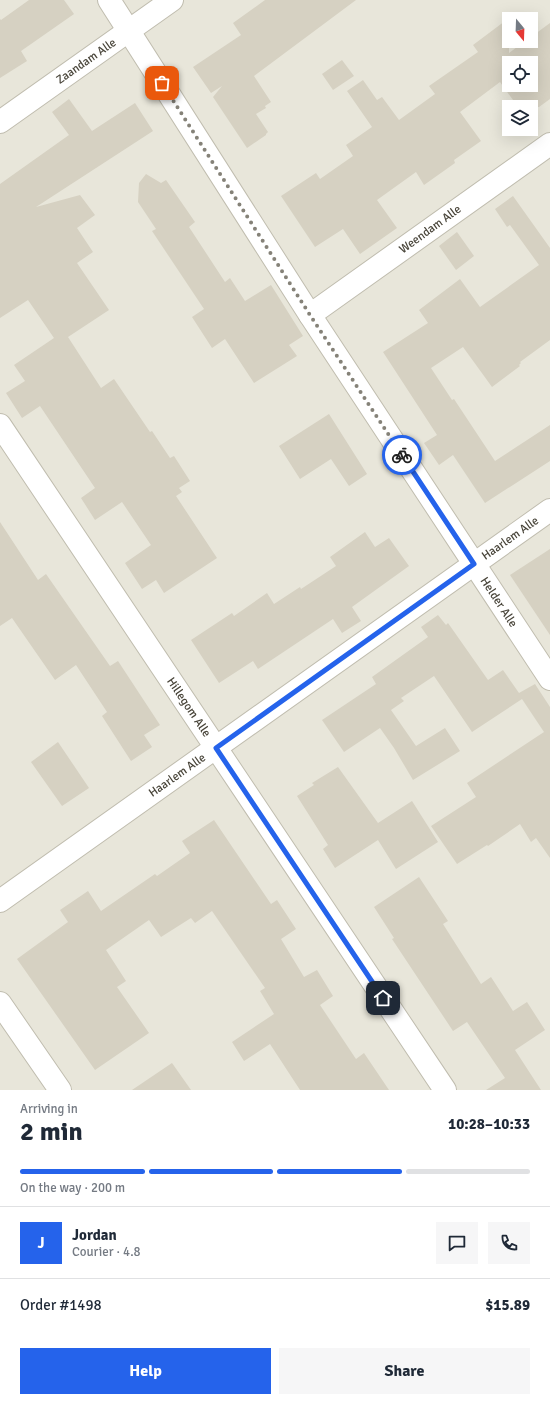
<!DOCTYPE html>
<html lang="en">
<head>
<meta charset="utf-8">
<style>
	body { margin:0; font-family:Signika,sans-serif; background:#f6f6f7; color:#1f2937; height:100vh; display:flex; flex-direction:column; font-size:15px; white-space:nowrap }
	* { box-sizing:border-box; margin:0 }
	p { font-size:13px; color:#747a83 }
	.icon { flex:none; width:22px; height:22px; fill:none; stroke:currentColor; stroke-width:2; stroke-linecap:round; stroke-linejoin:round }
	.map { position:relative; height:1090px; overflow:hidden }
	.side { display:flex; flex-direction:column; background:#fff; flex:1 }
	.side>* { flex:none }
	.needle { width:26px; rotate:161deg }
	.tools { position:absolute; left:502px; top:12px; display:grid; gap:8px }
	.tools a { display:grid; place-items:center; width:36px; height:36px; border-radius:0px; background:#fff; box-shadow:0 4px 16px #0002; font-size:20px }
	.pin { position:absolute; display:grid; place-items:center; width:34px; height:34px; color:#fff; margin:-17px; border-radius:8px; box-shadow:0 2px 6px #0006 }
	.courier { position:absolute; display:grid; place-items:center; width:40px; height:40px; margin:-20px; border:3px solid #2563eb; border-radius:50%; background:#fff; color:#222; box-shadow:0 1px 5px #0007 }
	.headline em { font-style:normal; font-weight:800 }
	.headline div { display:flex; flex-direction:column-reverse }
	.headline { display:flex; align-items:center; justify-content:space-between; height:68px; padding:0 20px }
	h1 { font-size:26px; font-weight:800; line-height:30px }
	.bar { display:grid; grid-template-columns:repeat(4,1fr); gap:6px 4px; align-content:center; height:48px; padding:0 20px }
	.bar i { height:5px; border-radius:3px; background:#e0e1e3 }
	.bar .on { background:#2563eb }
	.bar p { grid-column:span 4 }
	.line { display:flex; align-items:center; gap:10px; padding:0 20px; border-top:1px solid #e0e1e3 }
	.line div { flex:1 }
	.round { display:grid; place-items:center; flex:none; width:42px; height:42px; border-radius:0px; background:#f6f6f7 }
	.cta { display:flex; gap:8px; margin-top:auto; padding:8px 20px }
	.cta a { flex:1; height:46px; border-radius:0px; background:#2563eb; color:#fff; font-size:16px; font-weight:800; line-height:46px; text-align:center }
	.cta a+a { background:#f6f6f7; color:#1f2937 }
	.map>svg:first-child { display:block }
	.residential { fill:#e8e6da; fill-rule:evenodd }
	.building { fill:#d6d1c2; fill-rule:evenodd }
	.lines { fill:none; stroke-linecap:round; stroke-linejoin:round }
	.minor-casing { stroke:#c0bdaf; stroke-width:24 }
	.minor { stroke:#fff; stroke-width:22 }
	.done { stroke:#858278; stroke-width:4; stroke-dasharray:0 7.2 }
	.route { stroke:#2563eb; stroke-width:5 }
	.labels { text-anchor:middle; stroke-width:4; stroke-linejoin:round; paint-order:stroke }
	.street-label { font-size:12px; fill:#49453a; stroke:#fff }
</style>
</head>
<body>
<div class="map">
<svg width="550" height="1090" viewBox="0 0 550 1090">
	<rect width="100%" height="100%" fill="#f5f4ec"/>
	<path class="residential" d="M 0,0 L 550,0 L 550,1090 L 0,1090 ZM 509,19 L 531,19 L 531,41 L 509,41 ZM 509,63 L 531,63 L 531,85 L 509,85 ZM 509,107 L 531,107 L 531,129 L 509,129 Z"/>
	<g class="building">
		<path d="M 29,0 L 64,0 L 74,14 L 21,51 L 27,61 L 0,78 L 0,19 L 1,20 Z"/>
		<path d="M 265,0 L 356,0 L 254,76 L 271,102 L 265,106 L 266,108 L 256,114 L 268,132 L 266,134 L 266,135 L 247,148 L 213,97 L 222,86 L 211,93 L 193,67 L 241,35 L 233,23 Z"/>
		<path d="M 509,18 L 509,53 L 525,41 L 531,41 L 531,37 L 550,23 L 550,99 L 539,107 L 518,107 L 500,82 L 460,112 L 481,141 L 454,160 L 455,163 L 424,185 L 416,172 L 377,200 L 397,228 L 360,254 L 343,229 L 315,247 L 281,196 L 316,173 L 320,179 L 353,156 L 346,145 L 372,127 L 347,91 L 363,80 L 377,100 L 382,97 L 399,120 L 435,94 L 429,86 L 478,52 L 473,45 ZM 509,63 L 531,63 L 531,85 L 509,85 Z"/>
		<path d="M 342,60 L 354,76 L 333,90 L 322,74 Z"/>
		<path d="M 69,99 L 92,131 L 135,103 L 153,131 L 36,207 L 80,195 L 95,215 L 77,228 L 93,252 L 77,263 L 109,310 L 68,337 L 101,388 L 114,379 L 150,432 L 152,431 L 170,458 L 174,456 L 190,481 L 179,488 L 182,492 L 176,496 L 217,558 L 164,593 L 156,580 L 142,589 L 125,563 L 151,545 L 122,502 L 95,520 L 81,498 L 95,488 L 40,406 L 22,418 L 6,393 L 25,381 L 14,365 L 54,338 L 28,300 L 0,318 L 0,184 L 69,135 L 52,112 Z"/>
		<path d="M 146,174 L 161,183 L 166,180 L 195,222 L 189,227 L 225,282 L 230,278 L 245,301 L 271,285 L 303,336 L 289,345 L 297,356 L 254,383 L 225,339 L 212,348 L 192,317 L 204,309 L 152,231 L 156,229 L 138,202 L 139,183 Z"/>
		<path d="M 513,196 L 550,248 L 550,340 L 520,362 L 521,363 L 519,365 L 520,366 L 492,387 L 463,347 L 431,368 L 452,400 L 454,399 L 495,461 L 550,425 L 550,461 L 485,503 L 453,455 L 439,465 L 424,443 L 437,435 L 383,352 L 428,323 L 419,310 L 460,279 L 480,307 L 539,265 L 510,225 L 507,227 L 495,209 Z"/>
		<path d="M 457,232 L 474,256 L 456,270 L 439,246 Z"/>
		<path d="M 329,414 L 367,474 L 349,486 L 331,459 L 300,479 L 279,446 Z"/>
		<path d="M 0,522 L 38,580 L 46,574 L 110,666 L 118,661 L 160,725 L 144,735 L 152,747 L 131,761 L 102,716 L 107,712 L 76,665 L 55,680 L 12,618 L 0,626 Z"/>
		<path d="M 365,532 L 375,547 L 389,538 L 409,566 L 352,607 L 361,621 L 342,633 L 333,619 L 258,669 L 253,661 L 219,683 L 191,640 L 232,613 L 234,616 L 267,593 L 274,604 L 300,587 L 301,589 L 336,566 L 330,557 Z"/>
		<path d="M 550,549 L 550,635 L 510,575 Z"/>
		<path d="M 438,615 L 446,625 L 448,623 L 488,680 L 503,670 L 519,693 L 535,684 L 550,707 L 550,858 L 536,838 L 531,842 L 520,824 L 488,846 L 487,845 L 457,864 L 431,826 L 476,797 L 467,783 L 544,732 L 522,699 L 472,732 L 434,676 L 401,698 L 404,701 L 391,710 L 416,746 L 445,728 L 460,751 L 413,780 L 394,748 L 380,728 L 344,752 L 322,720 L 376,684 L 372,677 L 428,637 L 421,627 Z"/>
		<path d="M 58,742 L 89,788 L 62,806 L 31,762 Z"/>
		<path d="M 338,767 L 378,823 L 412,801 L 438,842 L 396,869 L 378,840 L 335,868 L 323,849 L 328,845 L 297,796 L 314,785 L 312,783 Z"/>
		<path d="M 214,820 L 271,904 L 277,900 L 296,929 L 281,939 L 304,977 L 317,970 L 333,996 L 320,1005 L 356,1059 L 364,1053 L 389,1090 L 300,1090 L 270,1044 L 244,1061 L 232,1042 L 274,1014 L 260,991 L 265,988 L 212,911 L 195,923 L 191,918 L 161,937 L 149,920 L 106,950 L 126,981 L 117,987 L 149,1033 L 95,1070 L 17,959 L 68,922 L 60,910 L 88,891 L 101,911 L 155,874 L 157,876 L 190,853 L 182,841 Z"/>
		<path d="M 419,877 L 448,921 L 443,924 L 481,984 L 491,977 L 513,1011 L 527,1002 L 545,1030 L 515,1050 L 541,1090 L 486,1090 L 505,1078 L 467,1022 L 453,1031 L 392,939 L 394,938 L 374,907 Z"/>
		<path d="M 172,1063 L 191,1090 L 132,1090 Z"/>
	</g>
	<g class="lines">
		<defs>
			<g id="minor">
				<path d="M 109,0 L 310,315 L 550,679"/>
				<path d="M 0,122 L 172,0"/>
				<path d="M 310,315 L 550,144"/>
				<path d="M 0,425 L 445,1090"/>
				<path d="M 0,901 L 550,510"/>
				<path d="M 0,1003 L 60,1090"/>
			</g>
		</defs>
		<use href="#minor" class="minor-casing"/>
		<use href="#minor" class="minor"/>
	</g>
	<g class="lines">
		<path class="done" d="M 162,83 L 310,315 L 402,455"/>
		<path class="route" d="M 383,998 L 216,748 L 474,564 L 402,455"/>
	</g>
	<g class="labels">
		<g class="street-label">
			<text transform="translate(86 61) rotate(-35)" y="4">Zaandam Alle</text>
			<text transform="translate(430 229) rotate(-36)" y="4">Weendam Alle</text>
			<text transform="translate(510 538) rotate(-35)" y="4">Haarlem Alle</text>
			<text transform="translate(499 602) rotate(57)" y="4">Helder Alle</text>
			<text transform="translate(189 707) rotate(56)" y="4">Hillegom Alle</text>
			<text transform="translate(177 775) rotate(-35)" y="4">Haarlem Alle</text>
		</g>
	</g>
</svg>
<div class="tools">
<a><svg class="needle" viewBox="-14 -14 28 28"><path d="M0-13l5 13h-10z" fill="#e53935"/><path d="M0 13l5-13h-10z" fill="#747a83"/></svg></a>
<a><svg class="icon" aria-label="locate" viewBox="0 0 24 24"><circle cx="12" cy="12" r="6"/><path d="M12 2v4M12 18v4M2 12h4M18 12h4"/></svg></a>
<a><svg class="icon" aria-label="layers" viewBox="0 0 24 24"><path d="M12 4l9 5-9 5-9-5zM3 14l9 5 9-5"/></svg></a>
</div>
<div class="pin" style="left:162px;top:83px;background:#ea580c"><svg class="icon" aria-label="bag" viewBox="0 0 24 24"><path d="M5 8h14l-1 12H6zM9 8a3 3 0 0 1 6 0"/></svg></div>
<div class="pin" style="left:383px;top:998px;background:#1f2937"><svg class="icon" aria-label="home" viewBox="0 0 24 24"><path d="M3 11l9-7 9 7M6 9v11h12V9"/></svg></div>
<div class="courier" style="left:402px;top:455px"><svg class="icon" aria-label="bike" viewBox="0 0 24 24"><circle cx="6" cy="16" r="4"/><circle cx="18" cy="16" r="4"/><path d="M6 16l4-8h5l3 8M10 8l3 8H6M13 5h3"/></svg></div>
</div>
<section class="side">
<div class="headline"><div><h1>2 min</h1><p>Arriving in</p></div><em>10:28–10:33</em></div>
<div class="bar"><i class="on"></i><i class="on"></i><i class="on"></i><i></i><p>On the way · 200 m</p></div>
<div class="line" style="height:72px"><b class="round" style="background:#2563eb;color:#fff">J</b><div><b>Jordan</b><p>Courier · 4.8</p></div><a class="round"><svg class="icon" aria-label="chat" viewBox="0 0 24 24"><path d="M4 5h16v11H9l-5 4z"/></svg></a><a class="round"><svg class="icon" aria-label="phone" viewBox="0 0 24 24"><path d="M5 4h4l2 5-3 2q2 4 5 5l2-3 5 2v4C11 20 4 13 5 4z"/></svg></a></div>
<div class="line" style="height:52px"><div>Order #1498</div><b>$15.89</b></div>
<div class="cta"><a>Help</a><a>Share</a></div>
</section>
</body>
</html>
